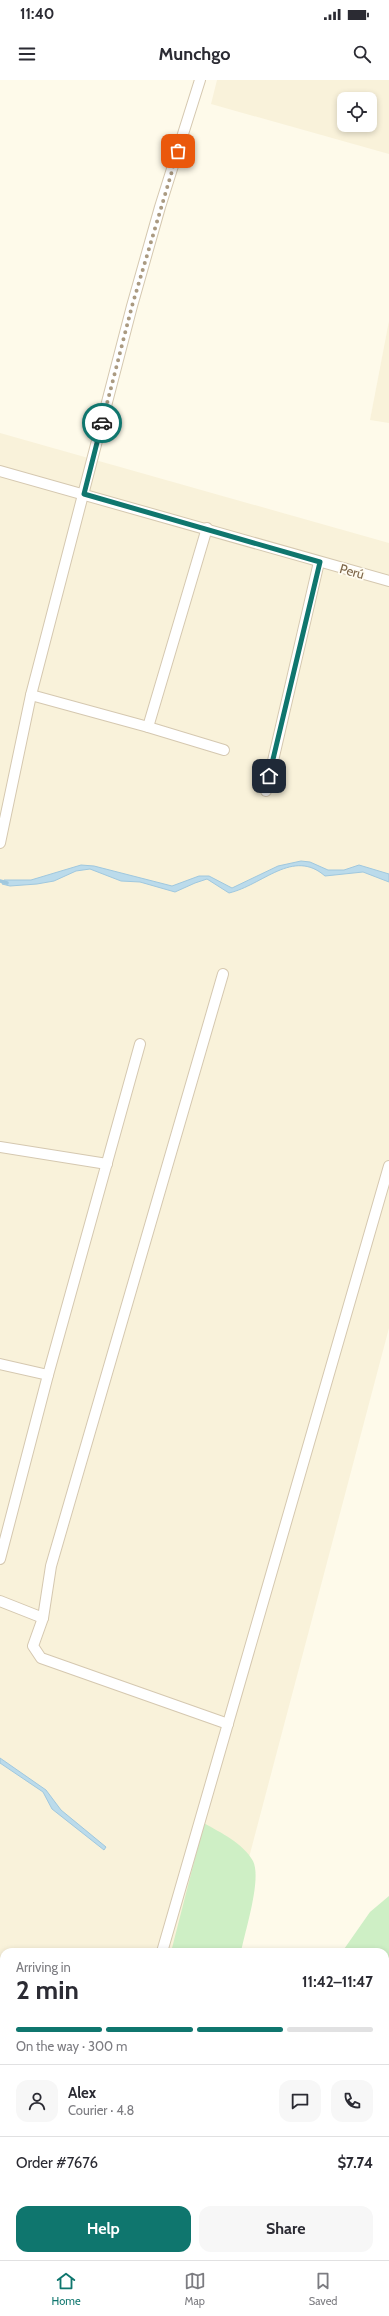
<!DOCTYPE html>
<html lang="en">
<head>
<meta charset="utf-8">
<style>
	body { margin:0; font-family:Cabin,sans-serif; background:#f7f7f7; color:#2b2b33; height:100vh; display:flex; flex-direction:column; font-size:15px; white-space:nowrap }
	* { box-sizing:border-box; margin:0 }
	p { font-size:13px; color:#7c7c81 }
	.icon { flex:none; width:22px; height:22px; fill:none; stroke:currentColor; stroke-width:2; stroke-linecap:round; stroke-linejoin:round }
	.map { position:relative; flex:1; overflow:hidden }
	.drawer { position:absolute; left:0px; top:1868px; width:389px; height:312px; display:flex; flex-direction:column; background:#fff; border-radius:12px 12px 0 0; box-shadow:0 2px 6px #0003 }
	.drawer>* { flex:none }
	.buttons { position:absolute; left:337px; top:12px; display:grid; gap:8px }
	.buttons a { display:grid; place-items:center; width:40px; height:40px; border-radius:8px; background:#fff; box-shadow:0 2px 6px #0003; font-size:20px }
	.pin { position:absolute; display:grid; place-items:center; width:34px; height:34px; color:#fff; margin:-17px; border-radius:8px; box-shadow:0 2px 6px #0006 }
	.courier { position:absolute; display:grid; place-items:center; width:40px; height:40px; margin:-20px; border:3px solid #0f766e; border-radius:50%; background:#fff; color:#222; box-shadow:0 1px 5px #0007 }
	.overview em { font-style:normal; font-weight:700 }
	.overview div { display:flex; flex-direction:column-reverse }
	.overview { display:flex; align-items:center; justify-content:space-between; height:68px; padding:0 16px }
	h1 { font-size:26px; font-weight:700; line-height:30px }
	.bar { display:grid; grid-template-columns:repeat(4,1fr); gap:6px 4px; align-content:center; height:48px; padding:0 16px }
	.bar i { height:5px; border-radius:3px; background:#e1e1e2 }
	.bar .on { background:#0f766e }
	.bar p { grid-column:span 4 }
	.line { display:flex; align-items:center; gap:10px; padding:0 16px; border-top:1px solid #e1e1e2 }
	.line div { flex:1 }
	.round { display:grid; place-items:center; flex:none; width:42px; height:42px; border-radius:12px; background:#f7f7f7 }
	.action { display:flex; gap:8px; margin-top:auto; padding:8px 16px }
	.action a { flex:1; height:46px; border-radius:12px; background:#0f766e; color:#fff; font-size:16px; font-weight:700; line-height:46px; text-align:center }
	.action a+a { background:#f7f7f7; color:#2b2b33 }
	.status { display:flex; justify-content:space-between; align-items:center; height:28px; padding:0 20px; background:#fff; direction:ltr }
	.status svg { height:11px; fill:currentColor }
	header { display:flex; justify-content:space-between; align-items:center; height:52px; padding:0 16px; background:#fff; font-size:18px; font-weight:700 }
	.tabs { display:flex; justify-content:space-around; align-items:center; height:56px; border-top:1px solid #e1e1e2; background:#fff; font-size:11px; color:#7c7c81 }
	.tabs a { display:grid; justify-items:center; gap:2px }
	.tabs .on { color:#0f766e }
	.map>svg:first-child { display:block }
	.residential { fill:#f9f2da; fill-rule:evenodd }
	.green { fill:#ceefc5 }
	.water { fill:#bbdbeb; stroke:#a0c8de }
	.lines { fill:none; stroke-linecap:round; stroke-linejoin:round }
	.stream { stroke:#a0c8de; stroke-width:3.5 }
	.minor-casing { stroke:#d5c8b0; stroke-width:12 }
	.minor { stroke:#fff; stroke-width:10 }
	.done { stroke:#aa9a81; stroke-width:4; stroke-dasharray:0 7.2 }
	.route { stroke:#0f766e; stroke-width:5 }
	.labels { text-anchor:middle; stroke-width:3.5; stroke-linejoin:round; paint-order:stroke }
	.street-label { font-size:13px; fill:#7d6649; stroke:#fffcf2 }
</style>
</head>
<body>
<div class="status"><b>11:40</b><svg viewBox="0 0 49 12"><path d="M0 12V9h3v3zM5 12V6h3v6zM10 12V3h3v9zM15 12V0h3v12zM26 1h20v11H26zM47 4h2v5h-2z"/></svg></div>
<header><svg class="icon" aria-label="menu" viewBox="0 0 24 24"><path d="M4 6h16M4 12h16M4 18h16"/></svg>Munchgo<svg class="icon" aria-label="search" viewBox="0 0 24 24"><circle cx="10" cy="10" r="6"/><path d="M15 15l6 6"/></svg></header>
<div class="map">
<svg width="389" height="2180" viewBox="0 0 389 2180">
	<rect width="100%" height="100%" fill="#fefaea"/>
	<g class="residential">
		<path d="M 217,0 L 389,0 L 389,74 L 211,24 ZM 344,19 L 370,19 L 370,45 L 344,45 Z"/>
		<path d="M 389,241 L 389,343 L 370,340 Z"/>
		<path d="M 0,353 L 389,463 L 389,1248 L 224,1872 L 4,1872 L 4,2176 L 385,2176 L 385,2077 L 389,2079 L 389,2180 L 0,2180 Z"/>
	</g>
	<g class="green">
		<path d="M 204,1743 C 221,1753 243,1763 253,1781 C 262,1799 245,1851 241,1872 L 171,1872 Z"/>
		<path d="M 389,1816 L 389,2041 L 385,2039 L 385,1872 L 342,1872 L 370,1832 Z"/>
		<path d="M 0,1920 L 4,1922 L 4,2047 L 0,2046 Z"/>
		<path d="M 0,2133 L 4,2134 L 4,2176 L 65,2176 L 64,2180 L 0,2180 Z"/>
		<path d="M 87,2176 L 296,2176 L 295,2180 L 86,2180 Z"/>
	</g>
	<g class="water">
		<path d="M 301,781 L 310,782 L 328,790 L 344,790 L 359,785 L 389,794 L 389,802 L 363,792 L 325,796 C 293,768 263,805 229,813 L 207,799 L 195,803 L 175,812 L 140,802 L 121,801 L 90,789 L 76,791 L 54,801 L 37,804 L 10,806 L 2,804 L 4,800 L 31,800 L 81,785 L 94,786 L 172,806 L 199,796 L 209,796 L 232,808 L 278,786 Z"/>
		<path d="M 0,1678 L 46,1710 L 61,1730 L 106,1767 L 104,1770 L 52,1729 L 43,1712 L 0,1683 Z"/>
	</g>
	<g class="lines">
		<path class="stream" d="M 0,801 L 7,803"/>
		<defs>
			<g id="minor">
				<path d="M 0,391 L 389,501"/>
				<path d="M 31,615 L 148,647 L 207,448"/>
				<path d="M 148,647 L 224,670"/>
				<path d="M 266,711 L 319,482"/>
				<path d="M 0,763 L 31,615 L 132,226 L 160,127 L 200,0"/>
				<path d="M 223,894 L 51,1486 L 43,1538 L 33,1566 L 41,1578 L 228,1644"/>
				<path d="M 0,1067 L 107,1084"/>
				<path d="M 0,1284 L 48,1295"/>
				<path d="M 0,1479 L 48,1295 L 140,964"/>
				<path d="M 0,1521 L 43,1538"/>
				<path d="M 162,1872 L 389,1086"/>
				<path d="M 0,1910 L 4,1911"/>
				<path d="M 385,2046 L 389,2047"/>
				<path d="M 0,2055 L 4,2057"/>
				<path d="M 77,2180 L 78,2176"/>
				<path d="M 303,2180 L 304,2176"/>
			</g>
		</defs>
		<use href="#minor" class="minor-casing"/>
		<use href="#minor" class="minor"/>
	</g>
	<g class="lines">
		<path class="done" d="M 102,343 L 132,226 L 178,71"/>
		<path class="route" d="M 102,343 L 84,414 L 320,482 L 269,696"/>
	</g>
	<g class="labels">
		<g class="street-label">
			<text transform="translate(352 491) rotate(16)" y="5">Perú</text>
		</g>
	</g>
</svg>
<div class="buttons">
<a><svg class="icon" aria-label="locate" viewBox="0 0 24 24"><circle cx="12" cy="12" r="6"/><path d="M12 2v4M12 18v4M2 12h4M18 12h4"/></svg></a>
</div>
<div class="pin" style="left:178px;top:71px;background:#ea580c"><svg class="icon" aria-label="bag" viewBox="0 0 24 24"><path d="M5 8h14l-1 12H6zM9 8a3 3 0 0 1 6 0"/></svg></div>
<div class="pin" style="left:269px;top:696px;background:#1f2937"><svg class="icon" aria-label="home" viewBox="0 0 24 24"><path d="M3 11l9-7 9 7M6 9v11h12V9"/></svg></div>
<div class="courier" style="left:102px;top:343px"><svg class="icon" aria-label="car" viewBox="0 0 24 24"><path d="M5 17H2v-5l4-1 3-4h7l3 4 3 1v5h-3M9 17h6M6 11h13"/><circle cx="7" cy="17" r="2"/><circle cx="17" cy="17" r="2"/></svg></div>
<section class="drawer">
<div class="overview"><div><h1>2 min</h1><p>Arriving in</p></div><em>11:42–11:47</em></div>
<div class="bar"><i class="on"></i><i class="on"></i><i class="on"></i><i></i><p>On the way · 300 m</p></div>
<div class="line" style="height:72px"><a class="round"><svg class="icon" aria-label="person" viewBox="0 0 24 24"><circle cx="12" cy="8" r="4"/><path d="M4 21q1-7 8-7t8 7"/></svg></a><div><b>Alex</b><p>Courier · 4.8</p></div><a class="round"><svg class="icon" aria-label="chat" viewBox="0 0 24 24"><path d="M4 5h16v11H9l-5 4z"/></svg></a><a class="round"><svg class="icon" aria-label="phone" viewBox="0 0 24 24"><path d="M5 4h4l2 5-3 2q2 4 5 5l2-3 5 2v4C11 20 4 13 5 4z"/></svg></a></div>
<div class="line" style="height:52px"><div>Order #7676</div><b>$7.74</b></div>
<div class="action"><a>Help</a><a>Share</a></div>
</section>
</div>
<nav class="tabs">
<a class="on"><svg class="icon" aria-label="home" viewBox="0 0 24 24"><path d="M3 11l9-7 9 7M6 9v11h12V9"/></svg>Home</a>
<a><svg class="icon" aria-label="map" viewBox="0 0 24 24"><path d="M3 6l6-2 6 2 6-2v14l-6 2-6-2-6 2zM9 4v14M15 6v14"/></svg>Map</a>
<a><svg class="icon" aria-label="saved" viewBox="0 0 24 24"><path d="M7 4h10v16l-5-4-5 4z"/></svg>Saved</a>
</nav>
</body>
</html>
